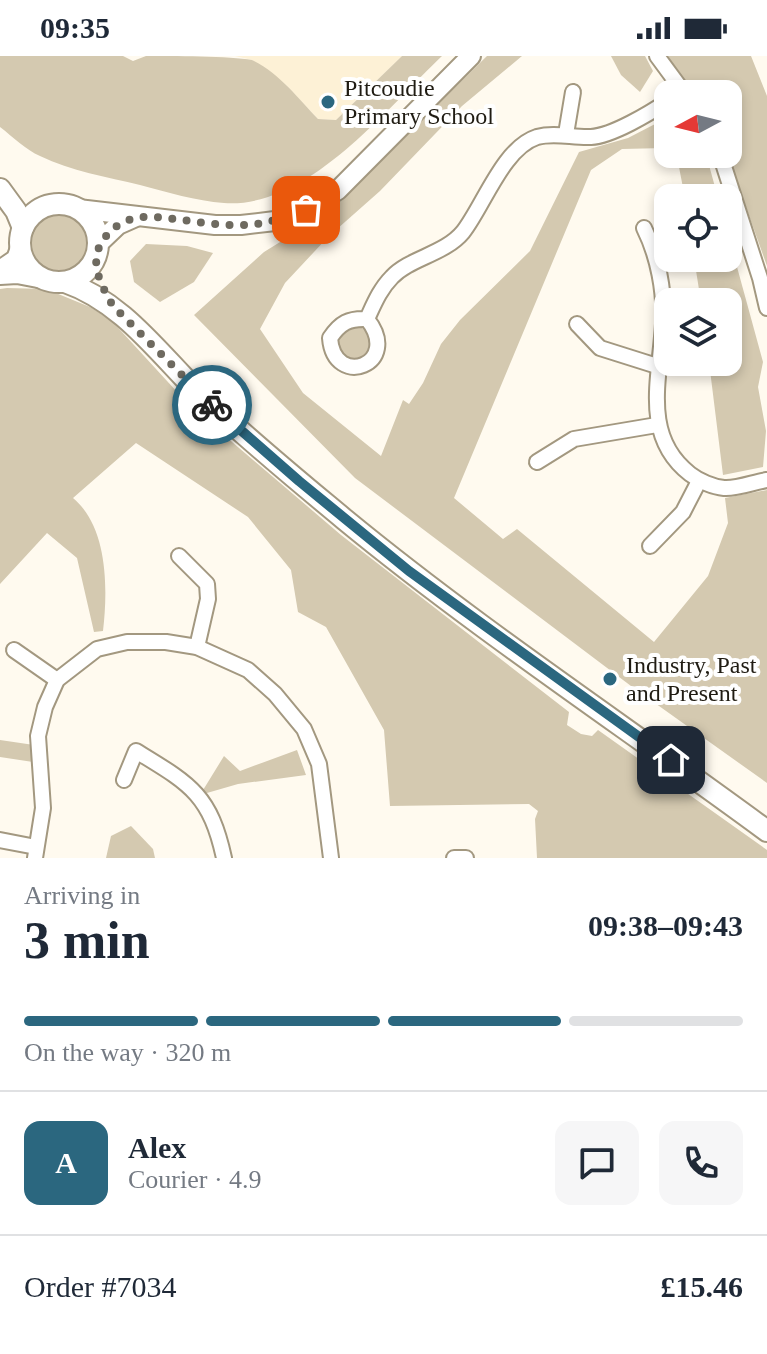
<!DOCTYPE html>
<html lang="en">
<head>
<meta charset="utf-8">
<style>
	body { margin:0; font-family:Georgia,serif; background:#f6f6f7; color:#1f2937; height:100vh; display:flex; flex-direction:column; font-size:30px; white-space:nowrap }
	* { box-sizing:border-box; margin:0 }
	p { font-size:26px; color:#747a83 }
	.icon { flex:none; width:44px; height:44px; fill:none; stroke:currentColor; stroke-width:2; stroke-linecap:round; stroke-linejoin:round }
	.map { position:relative; height:802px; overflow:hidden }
	.panel { display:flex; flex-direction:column; background:#fff; flex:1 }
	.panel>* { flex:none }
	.needle { width:52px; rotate:263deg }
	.controls { position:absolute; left:654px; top:24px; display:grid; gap:16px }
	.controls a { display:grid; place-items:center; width:88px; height:88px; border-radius:16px; background:#fff; box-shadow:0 4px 12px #0003; font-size:40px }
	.pin { position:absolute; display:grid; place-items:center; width:68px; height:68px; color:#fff; margin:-34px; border-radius:16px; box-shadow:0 4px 12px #0006 }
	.courier { position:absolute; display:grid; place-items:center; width:80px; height:80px; margin:-40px; border:6px solid #2b677f; border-radius:50%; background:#fff; color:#222; box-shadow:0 2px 10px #0007 }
	.headline em { font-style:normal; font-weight:700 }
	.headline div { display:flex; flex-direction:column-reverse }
	.headline { display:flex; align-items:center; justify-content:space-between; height:136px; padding:0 24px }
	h1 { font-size:52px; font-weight:700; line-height:60px }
	.bar { display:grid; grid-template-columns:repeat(4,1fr); gap:12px 8px; align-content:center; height:96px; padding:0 24px }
	.bar i { height:10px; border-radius:6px; background:#e0e1e3 }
	.bar .on { background:#2b677f }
	.bar p { grid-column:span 4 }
	.line { display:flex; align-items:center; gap:20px; padding:0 24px; border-top:2px solid #e0e1e3 }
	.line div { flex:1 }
	.round { display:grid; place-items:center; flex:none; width:84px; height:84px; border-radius:16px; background:#f6f6f7 }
	.status { display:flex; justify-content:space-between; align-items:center; height:56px; padding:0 40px; background:#fff; direction:ltr }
	.status svg { height:22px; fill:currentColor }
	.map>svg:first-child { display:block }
	.built { fill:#fdf1d6 }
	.green { fill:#d4c9b0 }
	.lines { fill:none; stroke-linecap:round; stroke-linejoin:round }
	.minor-casing { stroke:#a39880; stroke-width:18 }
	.tertiary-casing { stroke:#a39880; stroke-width:22 }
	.secondary-casing { stroke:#a39880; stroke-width:24 }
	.minor { stroke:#fff; stroke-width:14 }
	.tertiary { stroke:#fff; stroke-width:18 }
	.secondary { stroke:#fff; stroke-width:20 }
	.done { stroke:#6e6a60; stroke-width:8; stroke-dasharray:0 14.4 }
	.route { stroke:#2b677f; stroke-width:10 }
	.poi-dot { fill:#2b677f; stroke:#fff; stroke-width:3 }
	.labels { text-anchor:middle; stroke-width:8; stroke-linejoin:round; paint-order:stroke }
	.poi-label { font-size:24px; fill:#201c13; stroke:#fff; text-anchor:start }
</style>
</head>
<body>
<div class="status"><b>09:35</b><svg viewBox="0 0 49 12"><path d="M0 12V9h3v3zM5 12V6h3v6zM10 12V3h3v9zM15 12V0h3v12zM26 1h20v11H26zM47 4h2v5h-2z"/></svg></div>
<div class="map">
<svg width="767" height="802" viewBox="0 0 767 802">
	<rect width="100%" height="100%" fill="#fffaef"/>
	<path class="built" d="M 235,0 L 402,0 L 336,64 L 318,63 L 286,29 L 252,4 Z"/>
	<g class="green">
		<path d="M 0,0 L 123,0 L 133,5 L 146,0 C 171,0 231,0 252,4 C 278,16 299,43 318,63 L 336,64 L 402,0 L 442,0 C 386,53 308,153 224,147 C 196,145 167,136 140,129 C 107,121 71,115 40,100 C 26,94 13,81 0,71 Z"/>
		<path d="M 487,0 L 522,0 L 462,50 L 380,135 L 328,181 L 285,227 L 260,273 L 303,337 L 381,400 L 403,344 L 409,348 L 423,327 L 441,288 L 460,264 L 530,195 L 579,96 L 628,82 L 657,67 L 668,65 L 668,95 L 665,92 L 622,93 L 591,114 L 454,442 L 503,483 L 517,473 L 654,586 L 708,520 L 728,467 L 725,442 L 767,434 L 767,727 L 631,630 L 355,422 L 194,259 L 264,196 L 314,165 L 347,137 Z"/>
		<path d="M 611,0 L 645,0 L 653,15 L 640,36 L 621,19 Z"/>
		<path d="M 668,0 L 751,0 L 767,40 L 767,210 L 727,98 L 728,38 L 692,38 Z"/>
		<path d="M 671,98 L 706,98 L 718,142 L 685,142 L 678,106 Z"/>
		<circle cx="59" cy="187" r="29"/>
		<path d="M 728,178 L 763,306 L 758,331 L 766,375 L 763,411 L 723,419 L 709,306 L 728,306 L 728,246 L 701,246 L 694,202 L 728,202 Z"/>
		<path d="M 146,188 L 187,190 L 213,197 L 194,226 L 160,246 L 134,226 L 130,205 Z"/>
		<path d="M 7,232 L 46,233 L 90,251 L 111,264 L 190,350 L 341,479 L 569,656 L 567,669 L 581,678 L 592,680 L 598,674 L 767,794 L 767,802 L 537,802 L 535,763 L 538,755 L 529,748 L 390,750 L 384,674 L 326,571 L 298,556 L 291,514 L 248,461 L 136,387 L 73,442 C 108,471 108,533 103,575 L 94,576 L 77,502 L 47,477 L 0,528 L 0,233 Z"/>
		<circle cx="354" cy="287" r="17"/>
		<path d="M 0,684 L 34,689 L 33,706 L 0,701 Z"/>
		<path d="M 297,694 L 306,719 L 238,728 L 200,739 L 224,700 L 240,715 Z"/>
		<path d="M 131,770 L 153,793 L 155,802 L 106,802 L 111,780 Z"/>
	</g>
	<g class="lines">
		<defs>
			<g id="minor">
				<path d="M 657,0 L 685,38"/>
				<path d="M 566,78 L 573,36"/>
				<path d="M 720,98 L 760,222 L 767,252"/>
				<path d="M 644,172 C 658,200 665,236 663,268 C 660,322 641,380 690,418 C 699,425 713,431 724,432 C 737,433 754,426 767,424"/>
				<path d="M 367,263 C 349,262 340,267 330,282 C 334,334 403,308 367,263 C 374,248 380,233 392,221 C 410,202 445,198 463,176 C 484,149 503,92 537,81 C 555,76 573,82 591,81 C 612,80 650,57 668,45"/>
				<path d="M 577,268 L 600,292 L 657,310"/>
				<path d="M 537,406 L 574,383 L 657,369"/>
				<path d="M 650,490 L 683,456 L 699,425"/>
				<path d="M 179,500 L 207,528 L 208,543 L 197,591"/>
				<path d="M 14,594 L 57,624"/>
				<path d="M 124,724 L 136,695 C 190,728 210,738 224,802"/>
				<path d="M 0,784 L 36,791"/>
				<path d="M 35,802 L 43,752 L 38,680 L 45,651 L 57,624 L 97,593 L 127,586 L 166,586 L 197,591 L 248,614 L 275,638 L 304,673 L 319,708 L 331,802"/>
				<path d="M 454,802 L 466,802"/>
			</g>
			<g id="tertiary">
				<path d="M 78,153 L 215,169 L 241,169 L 275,165 L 306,154 L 338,134 L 471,0"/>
				<path d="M 97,189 L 118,169 L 136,161"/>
				<path d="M 0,214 L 16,203 L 20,192"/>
				<path d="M 0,219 L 17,218 L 43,223"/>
			</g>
			<g id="secondary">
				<path d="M 0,133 L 16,155 L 23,172"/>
				<circle cx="59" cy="187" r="39"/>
				<path d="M 65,226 C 123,246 159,298 202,340 C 247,383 296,423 344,463 C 479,574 626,671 767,775"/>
			</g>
		</defs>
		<use href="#minor" class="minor-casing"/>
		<use href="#tertiary" class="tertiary-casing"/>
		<use href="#secondary" class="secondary-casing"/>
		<use href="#minor" class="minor"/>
		<use href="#tertiary" class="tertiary"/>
		<use href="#secondary" class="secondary"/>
	</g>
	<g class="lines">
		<path class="done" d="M 212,349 L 113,250 C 97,222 85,198 113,173 C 120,167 131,162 141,161 C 174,160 207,170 240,169 C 264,169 284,162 306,154"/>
		<path class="route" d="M 212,349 L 299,425 L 409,515 L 671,704"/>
	</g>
	<g class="poi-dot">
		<circle cx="328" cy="46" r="8"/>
		<circle cx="610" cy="623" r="8"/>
	</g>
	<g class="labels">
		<g class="poi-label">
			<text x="344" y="40">Pitcoudie<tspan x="344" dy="28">Primary School</tspan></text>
			<text x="626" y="617">Industry, Past<tspan x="626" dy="28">and Present</tspan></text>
		</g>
	</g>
</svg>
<div class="controls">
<a><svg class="needle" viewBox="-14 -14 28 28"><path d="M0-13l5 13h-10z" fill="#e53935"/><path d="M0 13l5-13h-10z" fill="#747a83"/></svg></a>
<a><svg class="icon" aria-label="locate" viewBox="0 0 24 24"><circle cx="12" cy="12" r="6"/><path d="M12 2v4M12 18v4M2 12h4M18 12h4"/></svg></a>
<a><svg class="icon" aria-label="layers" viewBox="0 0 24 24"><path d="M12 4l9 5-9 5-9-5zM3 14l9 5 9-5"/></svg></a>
</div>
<div class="pin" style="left:306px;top:154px;background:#ea580c"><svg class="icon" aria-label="bag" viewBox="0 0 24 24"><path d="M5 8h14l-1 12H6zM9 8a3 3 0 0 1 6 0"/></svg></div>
<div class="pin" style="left:671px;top:704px;background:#1f2937"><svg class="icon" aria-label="home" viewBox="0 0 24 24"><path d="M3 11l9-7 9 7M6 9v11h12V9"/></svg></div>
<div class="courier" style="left:212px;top:349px"><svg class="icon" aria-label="bike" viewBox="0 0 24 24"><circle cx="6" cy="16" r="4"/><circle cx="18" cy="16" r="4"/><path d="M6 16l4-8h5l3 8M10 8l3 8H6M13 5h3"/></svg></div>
</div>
<section class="panel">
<div class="headline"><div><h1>3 min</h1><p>Arriving in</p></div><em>09:38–09:43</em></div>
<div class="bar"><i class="on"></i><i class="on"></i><i class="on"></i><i></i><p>On the way · 320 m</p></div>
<div class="line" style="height:144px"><b class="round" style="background:#2b677f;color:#fff">A</b><div><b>Alex</b><p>Courier · 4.9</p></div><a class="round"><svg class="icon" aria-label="chat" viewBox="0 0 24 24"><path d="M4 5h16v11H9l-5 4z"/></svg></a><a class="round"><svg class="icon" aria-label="phone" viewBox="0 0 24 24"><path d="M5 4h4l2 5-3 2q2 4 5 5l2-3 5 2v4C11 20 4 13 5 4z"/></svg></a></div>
<div class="line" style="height:104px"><div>Order #7034</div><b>£15.46</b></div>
</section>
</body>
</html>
